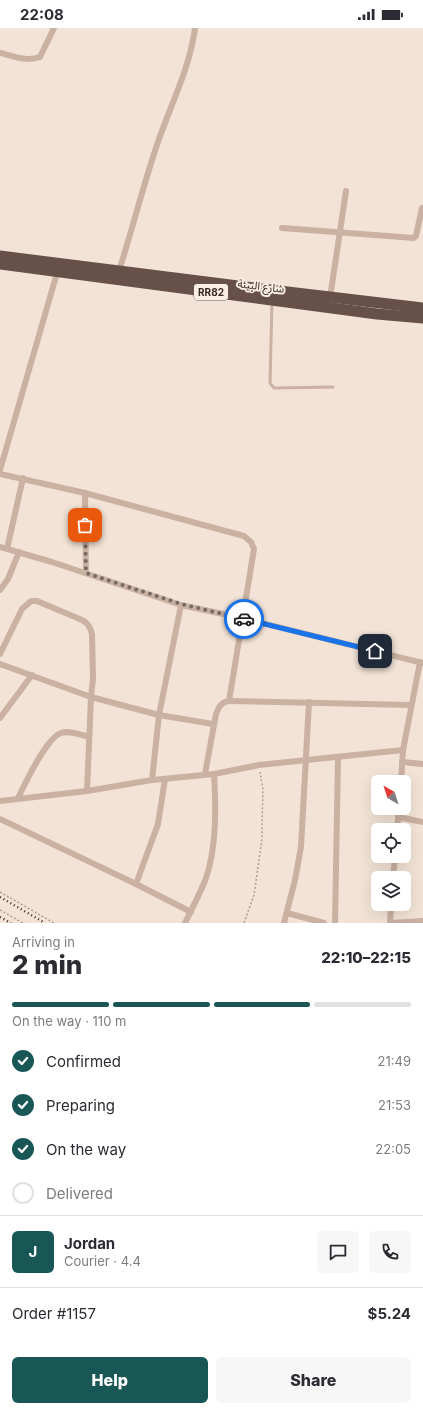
<!DOCTYPE html>
<html lang="en">
<head>
<meta charset="utf-8">
<style>
	body { margin:0; font-family:Inter,"Noto Sans Arabic",sans-serif; background:#f7f7f7; color:#2b2b33; height:100vh; display:flex; flex-direction:column; font-size:15px; white-space:nowrap }
	* { box-sizing:border-box; margin:0 }
	p { font-size:13px; color:#7c7c81 }
	.icon { flex:none; width:22px; height:22px; fill:none; stroke:currentColor; stroke-width:2; stroke-linecap:round; stroke-linejoin:round }
	.map { position:relative; height:895px; overflow:hidden }
	.drawer { display:flex; flex-direction:column; background:#fff; flex:1 }
	.drawer>* { flex:none }
	.needle { width:26px; rotate:321deg }
	.buttons { position:absolute; left:371px; top:747px; display:grid; gap:8px }
	.buttons a { display:grid; place-items:center; width:40px; height:40px; border-radius:6px; background:#fff; box-shadow:0 4px 16px #0002; font-size:20px }
	.pin { position:absolute; display:grid; place-items:center; width:34px; height:34px; color:#fff; margin:-17px; border-radius:8px; box-shadow:0 2px 6px #0006 }
	.courier { position:absolute; display:grid; place-items:center; width:40px; height:40px; margin:-20px; border:3px solid #1a73e8; border-radius:50%; background:#fff; color:#222; box-shadow:0 1px 5px #0007 }
	.summary em { font-style:normal; font-weight:800 }
	.summary div { display:flex; flex-direction:column-reverse }
	.summary { display:flex; align-items:center; justify-content:space-between; height:68px; padding:0 12px }
	h1 { font-size:26px; font-weight:800; line-height:30px }
	.bar { display:grid; grid-template-columns:repeat(4,1fr); gap:6px 4px; align-content:center; height:48px; padding:0 12px }
	.bar i { height:5px; border-radius:3px; background:#e1e1e2 }
	.bar .on { background:#195757 }
	.bar p { grid-column:span 4 }
	.line { display:flex; align-items:center; gap:10px; padding:0 12px; border-top:1px solid #e1e1e2 }
	.line div { flex:1 }
	.round { display:grid; place-items:center; flex:none; width:42px; height:42px; border-radius:6px; background:#f7f7f7 }
	ol { padding:0 12px; list-style:none }
	li { display:flex; align-items:center; gap:12px; height:44px }
	li p { margin-inline-start:auto }
	li .icon { padding:4px; border-radius:50%; background:#195757; color:#fff; stroke-width:4 }
	li:last-child { color:#7c7c81 }
	li i { width:22px; height:22px; border:2px solid #e1e1e2; border-radius:50% }
	.action { display:flex; gap:8px; margin-top:auto; padding:8px 12px }
	.action a { flex:1; height:46px; border-radius:6px; background:#195757; color:#fff; font-size:16px; font-weight:800; line-height:46px; text-align:center }
	.action a+a { background:#f7f7f7; color:#2b2b33 }
	.status { display:flex; justify-content:space-between; align-items:center; height:28px; padding:0 20px; background:#fff; direction:ltr }
	.status svg { height:11px; fill:currentColor }
	.map>svg:first-child { display:block }
	.lines { fill:none; stroke-linecap:round; stroke-linejoin:round }
	.path { stroke:#b69b8c; stroke-width:1.5; stroke-dasharray:2 2; stroke-linecap:butt }
	.service { stroke:#cab1a2; stroke-width:3 }
	.minor { stroke:#cab1a2; stroke-width:6 }
	.trunk { stroke:#665048; stroke-width:11 }
	.rail { stroke:#342825; stroke-width:2.5; stroke-dasharray:1 3; stroke-linecap:butt }
	.done { stroke:#766963; stroke-width:4; stroke-dasharray:0 7.2 }
	.route { stroke:#1a73e8; stroke-width:5 }
	.labels { text-anchor:middle; stroke-width:4; stroke-linejoin:round; paint-order:stroke }
	.shield { fill:#faede2; stroke:#6f635e; stroke-width:1 }
	.shield-label { font-size:10px; font-weight:bold; fill:#342825 }
	.street-label { font-size:11px; fill:#342825; stroke:#faede2 }
</style>
</head>
<body>
<div class="status"><b>22:08</b><svg viewBox="0 0 49 12"><path d="M0 12V9h3v3zM5 12V6h3v6zM10 12V3h3v9zM15 12V0h3v12zM26 1h20v11H26zM47 4h2v5h-2z"/></svg></div>
<div class="map">
<svg width="423" height="895" viewBox="0 0 423 895">
	<rect width="100%" height="100%" fill="#f2e3d6"/>
	<g class="lines">
		<g class="path">
			<path d="M 0,864 L 54,895"/>
			<path d="M 0,882 L 23,895"/>
			<path d="M 244,895 L 254,867 L 262,811 L 262,796 L 263,762 L 260,744"/>
		</g>
		<path class="service" d="M 272,274 L 270,355 L 274,360 L 333,359"/>
		<g class="minor">
			<path d="M 0,25 C 13,28 27,34 40,29 L 54,0"/>
			<path d="M 282,200 L 414,210 L 416,208 L 422,180"/>
			<path d="M 119,243 C 133,199 144,154 159,111 C 172,74 190,39 195,0"/>
			<path d="M 330,270 L 346,163"/>
			<path d="M 0,442 L 57,245"/>
			<path d="M 0,446 L 85,465 L 244,508 L 251,514 L 254,521 L 229,673 C 221,674 219,679 216,686 L 205,746"/>
			<path d="M 85,465 L 86,545"/>
			<path d="M 0,519 L 52,534 L 181,577 L 242,590 L 423,635"/>
			<path d="M 7,521 L 23,450"/>
			<path d="M 0,562 L 8,551 L 19,524"/>
			<path d="M 0,626 L 22,581 L 31,573 L 37,573 L 82,592 C 88,595 90,599 92,606 L 93,651 L 91,669 L 159,687 L 213,696"/>
			<path d="M 0,636 L 91,669 L 87,763"/>
			<path d="M 229,673 L 411,677"/>
			<path d="M 0,690 L 32,647"/>
			<path d="M 402,734 L 423,736"/>
			<path d="M 165,751 L 158,796 L 136,856 L 191,884"/>
			<path d="M 152,752 L 159,687 L 181,577"/>
			<path d="M 401,754 L 403,722 L 420,634"/>
			<path d="M 18,770 C 25,756 46,710 61,705 C 69,702 81,707 89,709"/>
			<path d="M 0,773 L 87,763 L 152,752 L 214,746 L 259,737 L 403,722"/>
			<path d="M 398,789 L 423,794"/>
			<path d="M 0,791 L 136,856"/>
			<path d="M 397,802 L 399,780"/>
			<path d="M 393,850 L 395,828"/>
			<path d="M 287,885 L 324,895"/>
			<path d="M 185,895 C 192,881 199,867 205,853 C 217,820 216,780 214,746"/>
			<path d="M 284,895 L 295,852 L 301,819 L 309,674"/>
			<path d="M 335,895 L 338,729"/>
			<path d="M 390,895 L 423,893"/>
			<path d="M 390,895 L 391,876"/>
		</g>
		<g class="trunk">
			<path d="M 0,228 L 254,260 L 423,280"/>
			<path d="M 0,236 L 377,286 L 423,290"/>
		</g>
		<g class="rail">
			<path d="M 0,869 L 45,895"/>
			<path d="M 0,889 L 11,895"/>
		</g>
	</g>
	<g class="lines">
		<path class="done" d="M 85,497 L 86,545 L 181,576 L 244,591"/>
		<path class="route" d="M 244,591 L 375,623"/>
	</g>
	<g class="labels">
		<rect class="shield" x="194" y="256" width="34" height="16" rx="3"/>
		<g class="shield-label">
			<text x="211" y="268">RR82</text>
		</g>
		<g class="street-label">
			<text transform="translate(261 258) rotate(7)" y="4">شارع البيئة</text>
		</g>
	</g>
</svg>
<div class="buttons">
<a><svg class="needle" viewBox="-14 -14 28 28"><path d="M0-13l5 13h-10z" fill="#e53935"/><path d="M0 13l5-13h-10z" fill="#7c7c81"/></svg></a>
<a><svg class="icon" aria-label="locate" viewBox="0 0 24 24"><circle cx="12" cy="12" r="6"/><path d="M12 2v4M12 18v4M2 12h4M18 12h4"/></svg></a>
<a><svg class="icon" aria-label="layers" viewBox="0 0 24 24"><path d="M12 4l9 5-9 5-9-5zM3 14l9 5 9-5"/></svg></a>
</div>
<div class="pin" style="left:85px;top:497px;background:#ea580c"><svg class="icon" aria-label="bag" viewBox="0 0 24 24"><path d="M5 8h14l-1 12H6zM9 8a3 3 0 0 1 6 0"/></svg></div>
<div class="pin" style="left:375px;top:623px;background:#1f2937"><svg class="icon" aria-label="home" viewBox="0 0 24 24"><path d="M3 11l9-7 9 7M6 9v11h12V9"/></svg></div>
<div class="courier" style="left:244px;top:591px"><svg class="icon" aria-label="car" viewBox="0 0 24 24"><path d="M5 17H2v-5l4-1 3-4h7l3 4 3 1v5h-3M9 17h6M6 11h13"/><circle cx="7" cy="17" r="2"/><circle cx="17" cy="17" r="2"/></svg></div>
</div>
<section class="drawer">
<div class="summary"><div><h1>2 min</h1><p>Arriving in</p></div><em>22:10–22:15</em></div>
<div class="bar"><i class="on"></i><i class="on"></i><i class="on"></i><i></i><p>On the way · 110 m</p></div>
<ol>
<li><svg class="icon" aria-label="check" viewBox="0 0 24 24"><path d="M5 12l5 5 9-10"/></svg>Confirmed<p>21:49</p></li>
<li><svg class="icon" aria-label="check" viewBox="0 0 24 24"><path d="M5 12l5 5 9-10"/></svg>Preparing<p>21:53</p></li>
<li><svg class="icon" aria-label="check" viewBox="0 0 24 24"><path d="M5 12l5 5 9-10"/></svg>On the way<p>22:05</p></li>
<li><i></i>Delivered</li>
</ol>
<div class="line" style="height:72px"><b class="round" style="background:#195757;color:#fff">J</b><div><b>Jordan</b><p>Courier · 4.4</p></div><a class="round"><svg class="icon" aria-label="chat" viewBox="0 0 24 24"><path d="M4 5h16v11H9l-5 4z"/></svg></a><a class="round"><svg class="icon" aria-label="phone" viewBox="0 0 24 24"><path d="M5 4h4l2 5-3 2q2 4 5 5l2-3 5 2v4C11 20 4 13 5 4z"/></svg></a></div>
<div class="line" style="height:52px"><div>Order #1157</div><b>$5.24</b></div>
<div class="action"><a>Help</a><a>Share</a></div>
</section>
</body>
</html>
